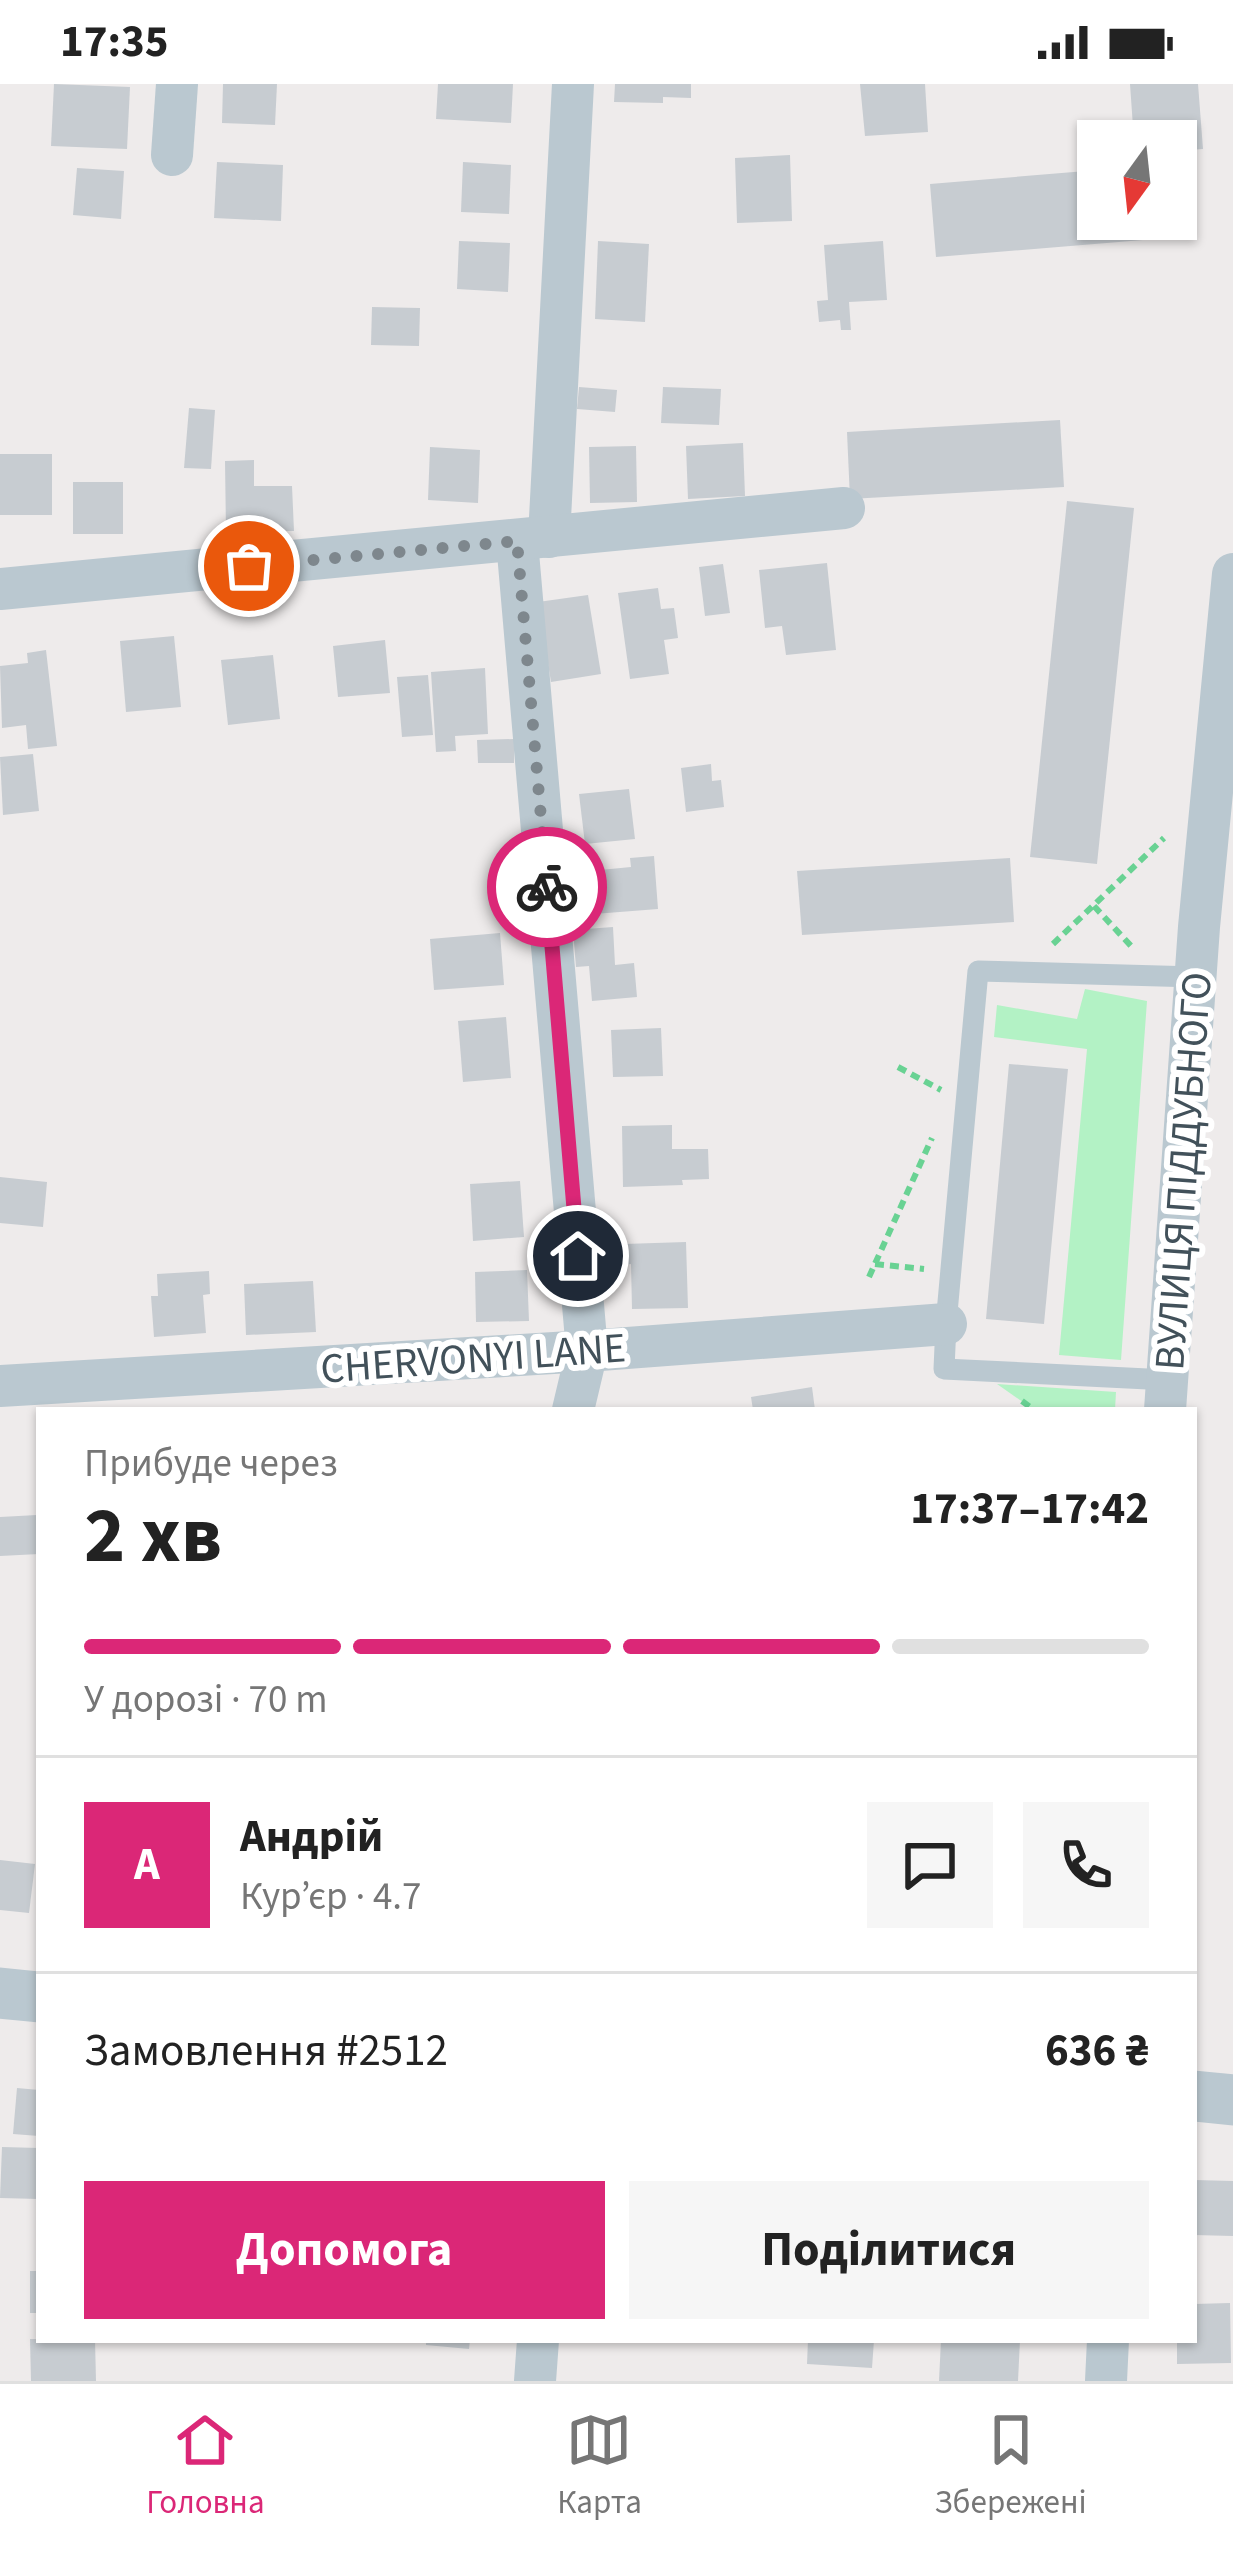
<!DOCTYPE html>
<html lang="uk">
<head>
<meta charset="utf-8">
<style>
	body { margin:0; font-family:"Source Sans 3",sans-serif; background:#f6f6f6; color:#222; height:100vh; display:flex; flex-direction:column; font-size:45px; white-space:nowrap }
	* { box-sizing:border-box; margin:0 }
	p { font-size:39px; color:#767676 }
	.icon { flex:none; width:66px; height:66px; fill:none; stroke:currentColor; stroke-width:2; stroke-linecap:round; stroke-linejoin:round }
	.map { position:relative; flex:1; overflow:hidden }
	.details { position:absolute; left:36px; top:1323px; width:1161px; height:936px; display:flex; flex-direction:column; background:#fff; border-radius:0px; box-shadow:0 3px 9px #0004 }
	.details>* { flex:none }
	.needle { width:78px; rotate:195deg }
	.fabs { position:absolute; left:1077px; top:36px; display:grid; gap:24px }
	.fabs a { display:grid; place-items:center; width:120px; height:120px; border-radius:0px; background:#fff; box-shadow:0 3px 9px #0004; font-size:60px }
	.pin { position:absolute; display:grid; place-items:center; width:102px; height:102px; color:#fff; margin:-51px; border:6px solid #fff; border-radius:50%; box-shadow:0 3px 12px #0007 }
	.courier { position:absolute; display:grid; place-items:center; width:120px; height:120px; margin:-60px; border:9px solid #db2777; border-radius:50%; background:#fff; color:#222; box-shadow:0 3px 15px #0007 }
	.overview em { font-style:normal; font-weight:700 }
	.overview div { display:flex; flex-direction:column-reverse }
	.overview { display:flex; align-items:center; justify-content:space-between; height:204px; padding:0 48px }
	h1 { font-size:78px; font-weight:700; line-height:90px }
	.bar { display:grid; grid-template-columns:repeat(4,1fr); gap:18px 12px; align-content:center; height:144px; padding:0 48px }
	.bar i { height:15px; border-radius:9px; background:#e0e0e0 }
	.bar .current { background:#db2777 }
	.bar p { grid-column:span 4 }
	.line { display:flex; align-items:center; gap:30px; padding:0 48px; border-top:3px solid #e0e0e0 }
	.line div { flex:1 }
	.round { display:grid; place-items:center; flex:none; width:126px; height:126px; border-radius:0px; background:#f6f6f6 }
	.action { display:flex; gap:24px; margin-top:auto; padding:24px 48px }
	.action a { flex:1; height:138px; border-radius:0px; background:#db2777; color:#fff; font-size:48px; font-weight:700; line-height:138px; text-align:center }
	.action a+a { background:#f6f6f6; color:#222 }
	.status { display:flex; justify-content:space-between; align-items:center; height:84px; padding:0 60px; background:#fff; direction:ltr }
	.status svg { height:33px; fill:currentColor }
	.tabs { display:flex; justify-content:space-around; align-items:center; height:168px; border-top:3px solid #e0e0e0; background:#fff; font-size:33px; color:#767676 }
	.tabs a { display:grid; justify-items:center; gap:6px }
	.tabs .current { color:#db2777 }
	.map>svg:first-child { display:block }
	.green { fill:#b3f2c5 }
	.building { fill:#c7ccd1 }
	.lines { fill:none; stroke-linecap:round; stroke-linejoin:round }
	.path { stroke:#69d293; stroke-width:6; stroke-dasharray:9 6; stroke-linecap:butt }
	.service { stroke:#bac8d0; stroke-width:21 }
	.minor { stroke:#bac8d0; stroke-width:42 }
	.tertiary { stroke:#bac8d0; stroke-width:51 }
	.done { stroke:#7e878d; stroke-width:12; stroke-dasharray:0 21.6 }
	.route { stroke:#db2777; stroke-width:15 }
	.labels { text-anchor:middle; stroke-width:12; stroke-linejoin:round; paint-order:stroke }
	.street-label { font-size:42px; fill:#42515a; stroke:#fff }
</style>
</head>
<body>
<div class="status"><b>17:35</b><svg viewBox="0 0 49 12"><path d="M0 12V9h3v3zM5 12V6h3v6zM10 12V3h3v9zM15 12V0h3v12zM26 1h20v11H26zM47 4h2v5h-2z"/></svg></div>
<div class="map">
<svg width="1233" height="2297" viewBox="0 0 1233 2297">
	<rect width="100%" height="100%" fill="#eeebeb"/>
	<g class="green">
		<path d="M 1085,905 L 1147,917 L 1121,1276 L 1059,1271 L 1087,965 L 994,953 L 997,921 L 1077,935 Z"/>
		<path d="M 997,1300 L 1116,1308 L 1115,1326 L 1034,1326 Z"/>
	</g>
	<g class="building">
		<path d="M 54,0 L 130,3 L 127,65 L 51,62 Z"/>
		<path d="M 223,0 L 277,0 L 275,41 L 222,39 Z"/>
		<path d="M 438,0 L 513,0 L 511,39 L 436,35 Z"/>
		<path d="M 615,0 L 691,0 L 691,14 L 663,13 L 663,19 L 614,18 Z"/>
		<path d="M 860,0 L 925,0 L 928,48 L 865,52 Z"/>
		<path d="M 1130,0 L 1198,0 L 1203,65 L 1176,67 L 1176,57 L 1134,57 Z"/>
		<path d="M 790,71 L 792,137 L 737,139 L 735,74 Z"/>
		<path d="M 217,78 L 283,81 L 281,137 L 214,134 Z"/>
		<path d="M 463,78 L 511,81 L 509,130 L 461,128 Z"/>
		<path d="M 77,84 L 124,87 L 121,135 L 73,131 Z"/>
		<path d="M 1098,86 L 1098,135 L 1141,135 L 1143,156 L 936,173 L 930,100 Z"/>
		<path d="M 459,157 L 510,159 L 508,208 L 457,205 Z"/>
		<path d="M 598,157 L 649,160 L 645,238 L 595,235 Z"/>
		<path d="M 883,157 L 887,216 L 849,218 L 851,246 L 841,246 L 840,236 L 819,238 L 817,217 L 828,216 L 824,161 Z"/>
		<path d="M 372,223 L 420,224 L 419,262 L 371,261 Z"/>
		<path d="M 579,303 L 617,306 L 615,328 L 577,325 Z"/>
		<path d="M 663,303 L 721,305 L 719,341 L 661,339 Z"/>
		<path d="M 189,324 L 215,326 L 211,385 L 184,384 Z"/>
		<path d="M 1060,336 L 1064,403 L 850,415 L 847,348 Z"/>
		<path d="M 743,359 L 745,412 L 688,415 L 686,362 Z"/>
		<path d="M 636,362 L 637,418 L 590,419 L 589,363 Z"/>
		<path d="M 430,363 L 480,366 L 478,419 L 428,416 Z"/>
		<rect x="0" y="370" width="52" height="61"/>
		<path d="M 254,376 L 254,402 L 292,402 L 294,447 L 226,448 L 225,377 Z"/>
		<rect x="73" y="398" width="50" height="52"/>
		<path d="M 1067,417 L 1134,424 L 1097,780 L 1030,773 Z"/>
		<path d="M 827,479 L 836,566 L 786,571 L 782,542 L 765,544 L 759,486 Z"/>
		<path d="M 723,480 L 730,529 L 705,532 L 699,483 Z"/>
		<path d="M 658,504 L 661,525 L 674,524 L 678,554 L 664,556 L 669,590 L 630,595 L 618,509 Z"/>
		<path d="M 588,511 L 601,590 L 551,598 L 538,518 Z"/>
		<path d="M 174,552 L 181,623 L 126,628 L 120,557 Z"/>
		<path d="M 385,556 L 390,609 L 338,613 L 333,562 Z"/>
		<path d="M 46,566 L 57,662 L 28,665 L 26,641 L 2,644 L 0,582 L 28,579 L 27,569 Z"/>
		<path d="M 273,571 L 280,635 L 228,641 L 221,576 Z"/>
		<path d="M 485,584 L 488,650 L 455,652 L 456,667 L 436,668 L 431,588 Z"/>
		<path d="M 428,591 L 433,651 L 402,653 L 397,593 Z"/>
		<path d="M 514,655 L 514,679 L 478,679 L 477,656 Z"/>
		<path d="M 33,670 L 39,727 L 3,731 L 0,673 Z"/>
		<path d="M 711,680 L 712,697 L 721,696 L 724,723 L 686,728 L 681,684 Z"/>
		<path d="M 629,705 L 635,755 L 585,760 L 579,710 Z"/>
		<path d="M 654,772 L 658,825 L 594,830 L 590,787 L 631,783 L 630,774 Z"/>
		<path d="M 1010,774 L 1014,838 L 802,851 L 797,787 Z"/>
		<path d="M 613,843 L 615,881 L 634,879 L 637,913 L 592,917 L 589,882 L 576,883 L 573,846 Z"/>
		<path d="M 500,849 L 504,901 L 434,906 L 430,855 Z"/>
		<path d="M 506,933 L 511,994 L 463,998 L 458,937 Z"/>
		<path d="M 661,944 L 663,992 L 613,993 L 611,946 Z"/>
		<path d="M 1009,980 L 1068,985 L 1044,1240 L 986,1235 Z"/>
		<path d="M 672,1041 L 672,1065 L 708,1065 L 709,1095 L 682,1096 L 683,1101 L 623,1103 L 622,1042 Z"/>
		<path d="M 0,1093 L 47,1098 L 43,1143 L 0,1139 Z"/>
		<path d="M 520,1097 L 524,1153 L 473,1157 L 470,1100 Z"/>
		<path d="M 686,1158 L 688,1224 L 632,1225 L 631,1180 L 625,1181 L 624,1160 Z"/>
		<path d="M 527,1186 L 529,1237 L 476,1238 L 475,1188 Z"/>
		<path d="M 209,1187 L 210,1210 L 203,1211 L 206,1249 L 154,1253 L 151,1212 L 158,1212 L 157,1190 Z"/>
		<path d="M 313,1197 L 316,1248 L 246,1251 L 244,1200 Z"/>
		<path d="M 812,1303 L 815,1326 L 753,1326 L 751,1313 Z"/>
		<path d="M 37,1431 L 39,1470 L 0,1472 L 0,1433 Z"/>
		<path d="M 0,1776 L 35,1780 L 29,1829 L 0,1826 Z"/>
		<path d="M 17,2004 L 39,2006 L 39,2052 L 13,2050 Z"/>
		<path d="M 2,2063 L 39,2064 L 39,2115 L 0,2114 Z"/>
		<path d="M 1194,2096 L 1233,2097 L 1233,2152 L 1194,2151 Z"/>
		<rect x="30" y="2187" width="9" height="42"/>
		<path d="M 1230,2219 L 1231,2279 L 1177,2280 L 1177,2256 L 1194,2256 L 1194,2220 Z"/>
		<path d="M 30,2255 L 95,2256 L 96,2297 L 31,2297 Z"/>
		<path d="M 426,2256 L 470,2256 L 469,2265 L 426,2261 Z"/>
		<path d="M 808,2256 L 874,2256 L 872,2284 L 807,2280 Z"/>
		<path d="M 941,2256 L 1020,2256 L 1018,2297 L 939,2297 Z"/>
	</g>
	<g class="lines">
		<g class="path">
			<path d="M 1094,822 L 1132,863"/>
			<path d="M 1053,860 L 1164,754"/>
			<path d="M 898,983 L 941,1006"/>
			<path d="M 875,1180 L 924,1185"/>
			<path d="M 869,1193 L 932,1054"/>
			<path d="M 1022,1317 L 1034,1326"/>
		</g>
		<path class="service" d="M 1168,1296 L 944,1285 L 946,1240 L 978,887 L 1196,893"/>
		<g class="minor">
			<path d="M 172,71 L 177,0"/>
			<path d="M 549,453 L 573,0"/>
			<path d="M 517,457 L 587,1267 L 573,1326"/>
			<path d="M 0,505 L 844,424"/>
			<path d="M 0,1302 L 587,1267 L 946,1240"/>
			<path d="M 1165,1326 L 1199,843 L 1233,490"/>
			<path d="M 535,2297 L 538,2256"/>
			<path d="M 1106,2297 L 1108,2256"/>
		</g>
		<g class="tertiary">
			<path d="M 0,1909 L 39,1913"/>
			<path d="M 1194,2012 L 1233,2016"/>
		</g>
	</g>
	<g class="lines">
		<path class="done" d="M 249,482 L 517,457 L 547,803"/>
		<path class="route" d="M 547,803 L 578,1172"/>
	</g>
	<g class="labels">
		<g class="street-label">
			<text transform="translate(1182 1087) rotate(-86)" y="15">ВУЛИЦЯ ПІДДУБНОГО</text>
			<text transform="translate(473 1273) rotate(-4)" y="15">CHERVONYI LANE</text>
		</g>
	</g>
</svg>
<div class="fabs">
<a><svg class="needle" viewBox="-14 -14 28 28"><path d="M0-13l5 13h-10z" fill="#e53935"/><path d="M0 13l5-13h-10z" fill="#767676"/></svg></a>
</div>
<div class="pin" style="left:249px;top:482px;background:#ea580c"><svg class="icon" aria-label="bag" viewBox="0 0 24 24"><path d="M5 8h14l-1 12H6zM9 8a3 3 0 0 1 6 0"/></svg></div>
<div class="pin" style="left:578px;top:1172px;background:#1f2937"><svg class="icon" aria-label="home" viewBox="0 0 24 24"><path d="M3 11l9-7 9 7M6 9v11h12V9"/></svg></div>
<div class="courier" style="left:547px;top:803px"><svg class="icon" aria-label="bike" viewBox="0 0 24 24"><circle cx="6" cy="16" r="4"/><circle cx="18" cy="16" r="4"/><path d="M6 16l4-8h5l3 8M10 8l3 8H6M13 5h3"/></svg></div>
<section class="details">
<div class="overview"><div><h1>2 хв</h1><p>Прибуде через</p></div><em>17:37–17:42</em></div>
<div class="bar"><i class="current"></i><i class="current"></i><i class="current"></i><i></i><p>У дорозі · 70 m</p></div>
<div class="line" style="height:216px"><b class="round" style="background:#db2777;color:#fff">А</b><div><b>Андрій</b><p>Кур’єр · 4.7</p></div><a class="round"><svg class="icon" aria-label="chat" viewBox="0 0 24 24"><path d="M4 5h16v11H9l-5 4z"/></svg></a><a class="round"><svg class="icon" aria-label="phone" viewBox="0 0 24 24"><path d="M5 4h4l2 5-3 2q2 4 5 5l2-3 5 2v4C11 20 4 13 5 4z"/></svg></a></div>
<div class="line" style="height:156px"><div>Замовлення #2512</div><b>636 ₴</b></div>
<div class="action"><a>Допомога</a><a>Поділитися</a></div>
</section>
</div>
<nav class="tabs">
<a class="current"><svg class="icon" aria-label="home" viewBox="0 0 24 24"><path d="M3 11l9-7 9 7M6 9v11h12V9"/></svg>Головна</a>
<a><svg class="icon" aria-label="map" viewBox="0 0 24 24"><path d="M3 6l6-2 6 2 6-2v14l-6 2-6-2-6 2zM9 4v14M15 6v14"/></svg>Карта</a>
<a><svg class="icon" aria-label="saved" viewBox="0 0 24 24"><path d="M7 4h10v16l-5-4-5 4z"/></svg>Збережені</a>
</nav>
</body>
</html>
